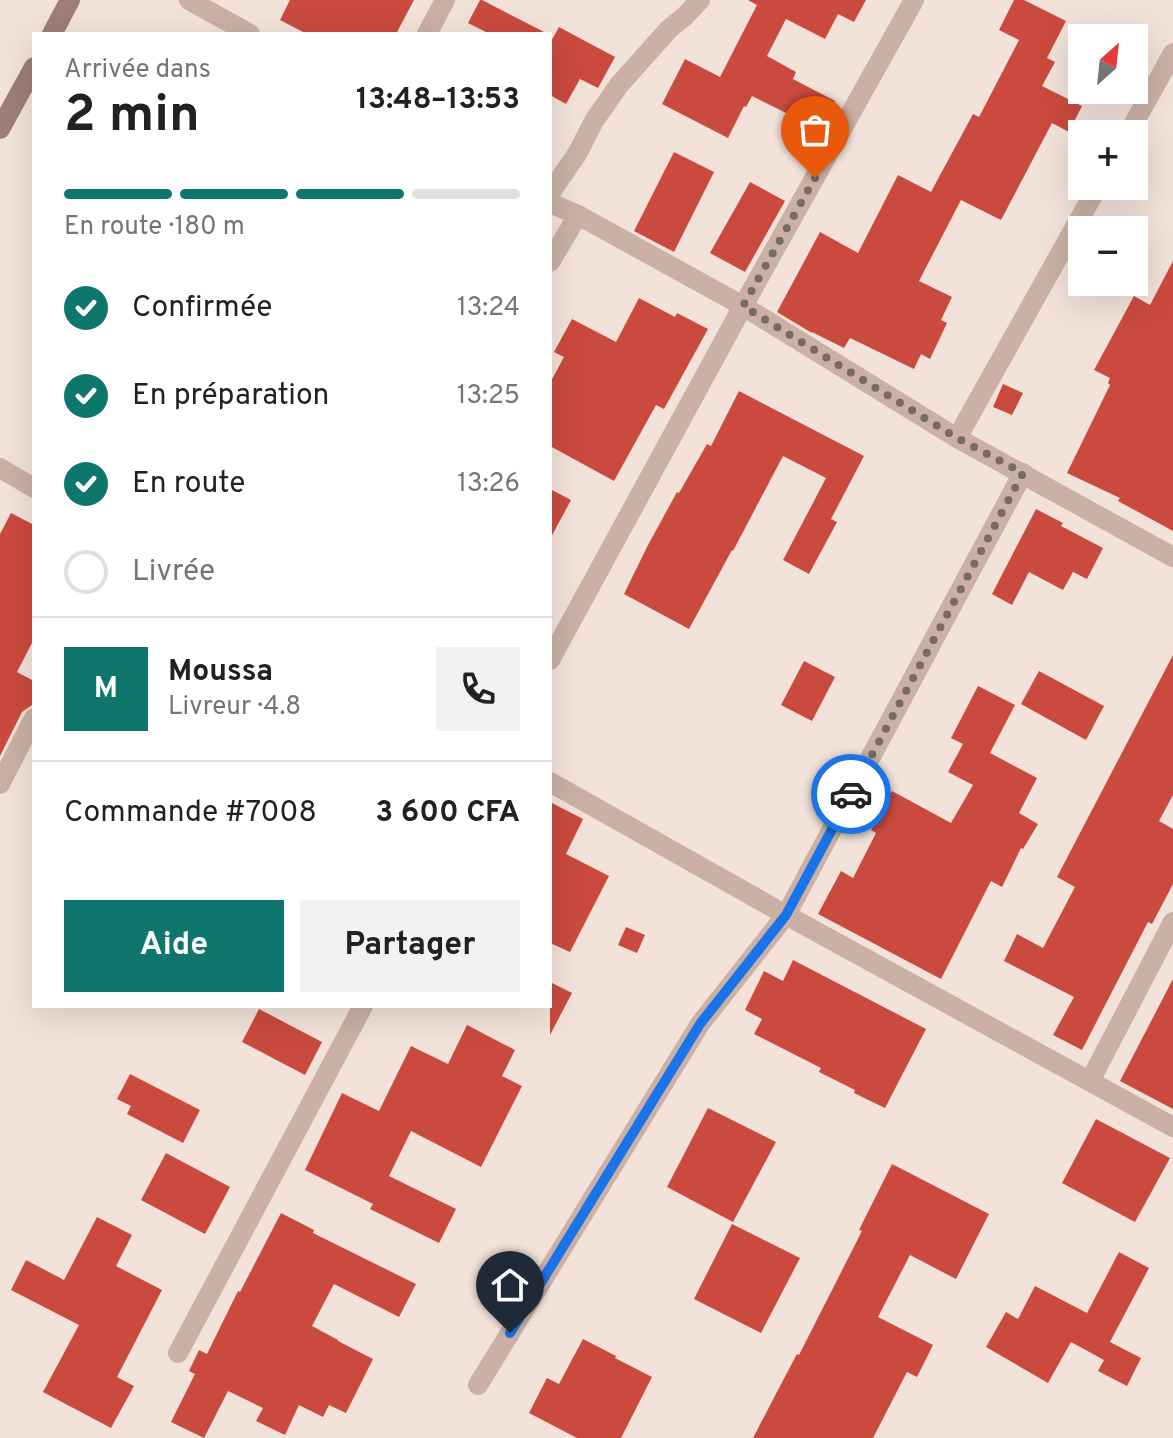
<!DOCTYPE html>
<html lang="fr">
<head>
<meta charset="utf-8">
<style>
	body { margin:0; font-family:Overpass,sans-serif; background:#f2f2f2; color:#202124; height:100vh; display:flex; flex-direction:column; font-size:30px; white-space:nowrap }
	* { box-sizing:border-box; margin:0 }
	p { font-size:26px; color:#757577 }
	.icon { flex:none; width:44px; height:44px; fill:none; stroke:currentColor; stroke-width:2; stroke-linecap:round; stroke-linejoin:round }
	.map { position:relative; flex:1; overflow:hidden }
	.details { position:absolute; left:32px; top:32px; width:520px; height:976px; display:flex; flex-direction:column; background:#fff; border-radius:0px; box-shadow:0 8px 32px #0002 }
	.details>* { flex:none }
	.needle { width:52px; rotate:27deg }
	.tools { position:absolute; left:1068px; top:24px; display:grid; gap:16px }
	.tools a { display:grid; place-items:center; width:80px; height:80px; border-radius:0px; background:#fff; box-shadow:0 8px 32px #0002; font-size:40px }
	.pin { position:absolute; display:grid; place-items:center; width:68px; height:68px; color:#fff; margin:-82px -34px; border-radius:50% 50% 50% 0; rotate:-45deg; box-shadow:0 0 8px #0007 }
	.pin .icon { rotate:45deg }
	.courier { position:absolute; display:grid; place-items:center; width:80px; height:80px; margin:-40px; border:6px solid #1a73e8; border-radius:50%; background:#fff; color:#222; box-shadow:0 2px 10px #0007 }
	.overview em { font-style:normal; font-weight:700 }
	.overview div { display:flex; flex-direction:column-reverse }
	.overview { display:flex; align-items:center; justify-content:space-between; height:136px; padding:0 32px }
	h1 { font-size:52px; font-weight:700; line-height:60px }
	.bar { display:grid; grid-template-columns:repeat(4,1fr); gap:12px 8px; align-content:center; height:96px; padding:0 32px }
	.bar i { height:10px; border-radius:6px; background:#e0e0e0 }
	.bar .current { background:#0f766e }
	.bar p { grid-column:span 4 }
	.line { display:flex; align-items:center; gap:20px; padding:0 32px; border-top:2px solid #e0e0e0 }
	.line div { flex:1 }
	.round { display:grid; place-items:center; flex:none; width:84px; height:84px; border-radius:0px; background:#f2f2f2 }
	ol { padding:0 32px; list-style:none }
	li { display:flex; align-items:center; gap:24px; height:88px }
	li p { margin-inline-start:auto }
	li .icon { padding:8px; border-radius:50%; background:#0f766e; color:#fff; stroke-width:4 }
	li:last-child { color:#757577 }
	li i { width:44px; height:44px; border:4px solid #e0e0e0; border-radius:50% }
	.primary-button { display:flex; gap:16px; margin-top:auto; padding:16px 32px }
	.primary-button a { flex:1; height:92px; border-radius:0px; background:#0f766e; color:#fff; font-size:32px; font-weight:700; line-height:92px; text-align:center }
	.primary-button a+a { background:#f2f2f2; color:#202124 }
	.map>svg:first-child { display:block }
	.building { fill:#ca4a3f }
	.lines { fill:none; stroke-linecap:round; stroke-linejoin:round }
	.street { stroke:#cab0a5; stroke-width:20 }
	.secondary { stroke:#9e7e76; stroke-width:20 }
	.done { stroke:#786a65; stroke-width:8; stroke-dasharray:0 14.4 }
	.route { stroke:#1a73e8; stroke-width:10 }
</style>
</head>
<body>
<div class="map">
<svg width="1173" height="1438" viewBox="0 0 1173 1438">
	<rect width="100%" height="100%" fill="#f2e2d9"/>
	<g class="building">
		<path d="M 290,0 L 414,0 L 396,34 L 307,34 L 280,20 Z"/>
		<path d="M 480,0 L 482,0 L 548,34 L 490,34 L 468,23 Z"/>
		<path d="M 748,0 L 866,0 L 854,22 L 838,14 L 825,39 L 786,19 L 767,56 L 796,72 L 793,79 L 835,101 L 820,130 L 752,96 L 746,107 L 744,106 L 728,138 L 662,104 L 685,59 L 720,77 L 757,5 Z"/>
		<path d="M 1014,0 L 1024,0 L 1066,21 L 1047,58 L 1055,62 L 1042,86 L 1082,106 L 1069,132 L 1052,123 L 1001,220 L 961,200 L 919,281 L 952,297 L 941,320 L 947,323 L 930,359 L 921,354 L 914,369 L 850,338 L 844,348 L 812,332 L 812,333 L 777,312 L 820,232 L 858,253 L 898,175 L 931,192 L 973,114 L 979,117 L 1019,40 L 999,30 Z"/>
		<path d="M 559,27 L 615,57 L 598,88 L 580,79 L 566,104 L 550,95 L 550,43 Z"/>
		<path d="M 674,152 L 714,172 L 674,252 L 634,231 Z"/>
		<path d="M 750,182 L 785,201 L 745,272 L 710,253 Z"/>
		<path d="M 1173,261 L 1173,531 L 1118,501 L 1120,498 L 1067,473 L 1110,385 L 1108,383 L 1110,378 L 1094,370 L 1134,296 L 1150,305 Z"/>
		<path d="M 639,298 L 675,317 L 677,313 L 708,329 L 664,409 L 656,405 L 614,481 L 550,446 L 550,383 L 564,357 L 554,352 L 572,319 L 616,342 Z"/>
		<path d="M 1003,384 L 1023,393 L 1012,415 L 993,407 Z"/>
		<path d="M 739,391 L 864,456 L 831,519 L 837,522 L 809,574 L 783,560 L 826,478 L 783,456 L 733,551 L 732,550 L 689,629 L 624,594 L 647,547 L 677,492 L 679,493 L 707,444 L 711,446 Z"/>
		<path d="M 550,489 L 571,500 L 550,539 Z"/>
		<path d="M 1036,509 L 1063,523 L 1061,526 L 1103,548 L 1087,579 L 1073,572 L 1063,590 L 1029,572 L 1012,605 L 992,594 Z"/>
		<path d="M 11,513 L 34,525 L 34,639 L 17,672 L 34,681 L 34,701 L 32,705 L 22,712 L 0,756 L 0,534 Z"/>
		<path d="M 1173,655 L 1173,795 L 1159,821 L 1173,829 L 1173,884 L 1152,924 L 1148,922 L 1082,1050 L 1053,1035 L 1074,997 L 1004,961 L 1017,934 L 1043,948 L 1075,887 L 1057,877 Z"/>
		<path d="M 804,661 L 835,677 L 812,721 L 781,705 Z"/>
		<path d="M 1039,671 L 1104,706 L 1086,740 L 1021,704 Z"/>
		<path d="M 978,686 L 1015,705 L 990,753 L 1037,778 L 1019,813 L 1038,824 L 1023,849 L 1021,848 L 1002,887 L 991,881 L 941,979 L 818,914 L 841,871 L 853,878 L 876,833 L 871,830 L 892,791 L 951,823 L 973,785 L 948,772 L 963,744 L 951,738 Z"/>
		<path d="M 550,802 L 583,819 L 566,854 L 609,876 L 570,952 L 550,943 Z"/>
		<path d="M 626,927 L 645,935 L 637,953 L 618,945 Z"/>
		<path d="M 793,960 L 926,1029 L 885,1108 L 854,1093 L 855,1090 L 819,1072 L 821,1068 L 754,1034 L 762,1019 L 745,1010 L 764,971 L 783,981 Z"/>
		<path d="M 1173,979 L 1173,1109 L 1120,1081 Z"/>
		<path d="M 550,982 L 572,993 L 550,1035 Z"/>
		<path d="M 259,1009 L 322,1042 L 305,1075 L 242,1042 Z"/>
		<path d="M 467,1025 L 515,1050 L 502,1076 L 522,1086 L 481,1167 L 411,1131 L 389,1176 L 456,1209 L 439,1243 L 370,1209 L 373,1204 L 305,1170 L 342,1093 L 379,1111 L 411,1046 L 448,1064 Z"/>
		<path d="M 130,1074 L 200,1110 L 183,1143 L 127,1114 L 131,1106 L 117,1099 Z"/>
		<path d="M 708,1108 L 776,1142 L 733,1222 L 667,1187 Z"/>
		<path d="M 1096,1119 L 1170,1158 L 1135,1222 L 1062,1183 Z"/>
		<path d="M 166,1153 L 230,1187 L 205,1234 L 141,1200 Z"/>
		<path d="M 892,1164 L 989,1214 L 956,1279 L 910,1255 L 878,1317 L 933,1345 L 917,1377 L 907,1372 L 873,1438 L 753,1438 L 779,1388 L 797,1354 L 799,1355 L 862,1231 L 859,1230 Z"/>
		<path d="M 281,1213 L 314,1230 L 313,1233 L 416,1284 L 399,1317 L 334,1284 L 312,1326 L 338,1340 L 338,1341 L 373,1359 L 346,1413 L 329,1405 L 323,1417 L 299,1405 L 285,1435 L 256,1421 L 263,1408 L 228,1391 L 204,1438 L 171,1422 L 195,1374 L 189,1371 L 199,1350 L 207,1354 L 238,1291 L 240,1292 Z"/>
		<path d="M 97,1217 L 132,1235 L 116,1266 L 162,1290 L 117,1377 L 134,1386 L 111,1428 L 43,1392 L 79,1325 L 11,1290 L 26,1260 L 64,1280 Z"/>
		<path d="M 732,1224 L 800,1258 L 761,1333 L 694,1299 Z"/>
		<path d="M 1119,1252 L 1149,1268 L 1110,1342 L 1141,1358 L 1127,1386 L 1098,1371 L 1104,1360 L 1071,1342 L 1048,1383 L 986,1347 L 1006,1312 L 1018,1319 L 1035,1286 L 1087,1313 Z"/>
		<path d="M 583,1339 L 616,1356 L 615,1358 L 652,1377 L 621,1438 L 577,1438 L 529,1413 L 547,1378 L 559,1384 Z"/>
	</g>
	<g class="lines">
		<g class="street">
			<path d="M 189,0 L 250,34"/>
			<path d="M 427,34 L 445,0"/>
			<path d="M 1128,134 L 1173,53"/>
			<path d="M 550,193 L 577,154 L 594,121 L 619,85 L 669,29 L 685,16 L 700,0"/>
			<path d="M 550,203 L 578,215 L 743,306 L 957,438 L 1173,557"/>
			<path d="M 550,262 L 578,215"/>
			<path d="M 957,438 L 1098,186"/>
			<path d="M 0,468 L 34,488"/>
			<path d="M 550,660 L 743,306 L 914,0"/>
			<path d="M 550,782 L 786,915 L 1173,1127"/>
			<path d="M 0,784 L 34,718"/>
			<path d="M 1090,1081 L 1173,922"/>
			<path d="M 178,1353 L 363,1006"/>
			<path d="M 478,1385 L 700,1024 L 786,915 L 1023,473"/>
		</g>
		<g class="secondary">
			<path d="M 52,34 L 70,0"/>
			<path d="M 0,129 L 34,67"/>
		</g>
	</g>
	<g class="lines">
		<path class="done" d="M 815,178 L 743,306 L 957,438 L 1023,473 L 851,794"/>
		<path class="route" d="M 510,1333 L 700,1024 L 786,915 L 851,794"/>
	</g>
</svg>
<div class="tools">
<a><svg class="needle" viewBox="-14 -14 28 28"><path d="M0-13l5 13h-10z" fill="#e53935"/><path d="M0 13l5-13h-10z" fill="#757577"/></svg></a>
<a>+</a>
<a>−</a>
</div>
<div class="pin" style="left:815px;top:178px;background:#ea580c"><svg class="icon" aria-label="bag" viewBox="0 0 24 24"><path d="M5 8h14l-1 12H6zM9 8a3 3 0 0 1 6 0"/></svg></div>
<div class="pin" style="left:510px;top:1333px;background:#1f2937"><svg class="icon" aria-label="home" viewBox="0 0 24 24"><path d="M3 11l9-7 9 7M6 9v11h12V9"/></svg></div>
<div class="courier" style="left:851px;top:794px"><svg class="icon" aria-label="car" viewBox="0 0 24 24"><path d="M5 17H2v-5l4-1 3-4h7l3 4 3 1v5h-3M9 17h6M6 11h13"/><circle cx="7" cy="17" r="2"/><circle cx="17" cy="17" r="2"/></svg></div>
<section class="details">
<div class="overview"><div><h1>2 min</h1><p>Arrivée dans</p></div><em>13:48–13:53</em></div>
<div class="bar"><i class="current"></i><i class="current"></i><i class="current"></i><i></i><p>En route · 180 m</p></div>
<ol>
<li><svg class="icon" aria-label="check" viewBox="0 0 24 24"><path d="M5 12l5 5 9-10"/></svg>Confirmée<p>13:24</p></li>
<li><svg class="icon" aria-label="check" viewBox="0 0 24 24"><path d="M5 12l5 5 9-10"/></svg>En préparation<p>13:25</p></li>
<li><svg class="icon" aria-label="check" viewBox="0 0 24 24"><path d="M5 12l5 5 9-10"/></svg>En route<p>13:26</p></li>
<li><i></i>Livrée</li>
</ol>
<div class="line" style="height:144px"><b class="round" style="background:#0f766e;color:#fff">M</b><div><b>Moussa</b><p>Livreur · 4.8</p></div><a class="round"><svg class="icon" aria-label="phone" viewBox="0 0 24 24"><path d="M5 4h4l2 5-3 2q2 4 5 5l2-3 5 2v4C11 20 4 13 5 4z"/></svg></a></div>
<div class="line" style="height:104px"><div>Commande #7008</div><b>3 600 CFA</b></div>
<div class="primary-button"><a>Aide</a><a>Partager</a></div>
</section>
</div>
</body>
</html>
